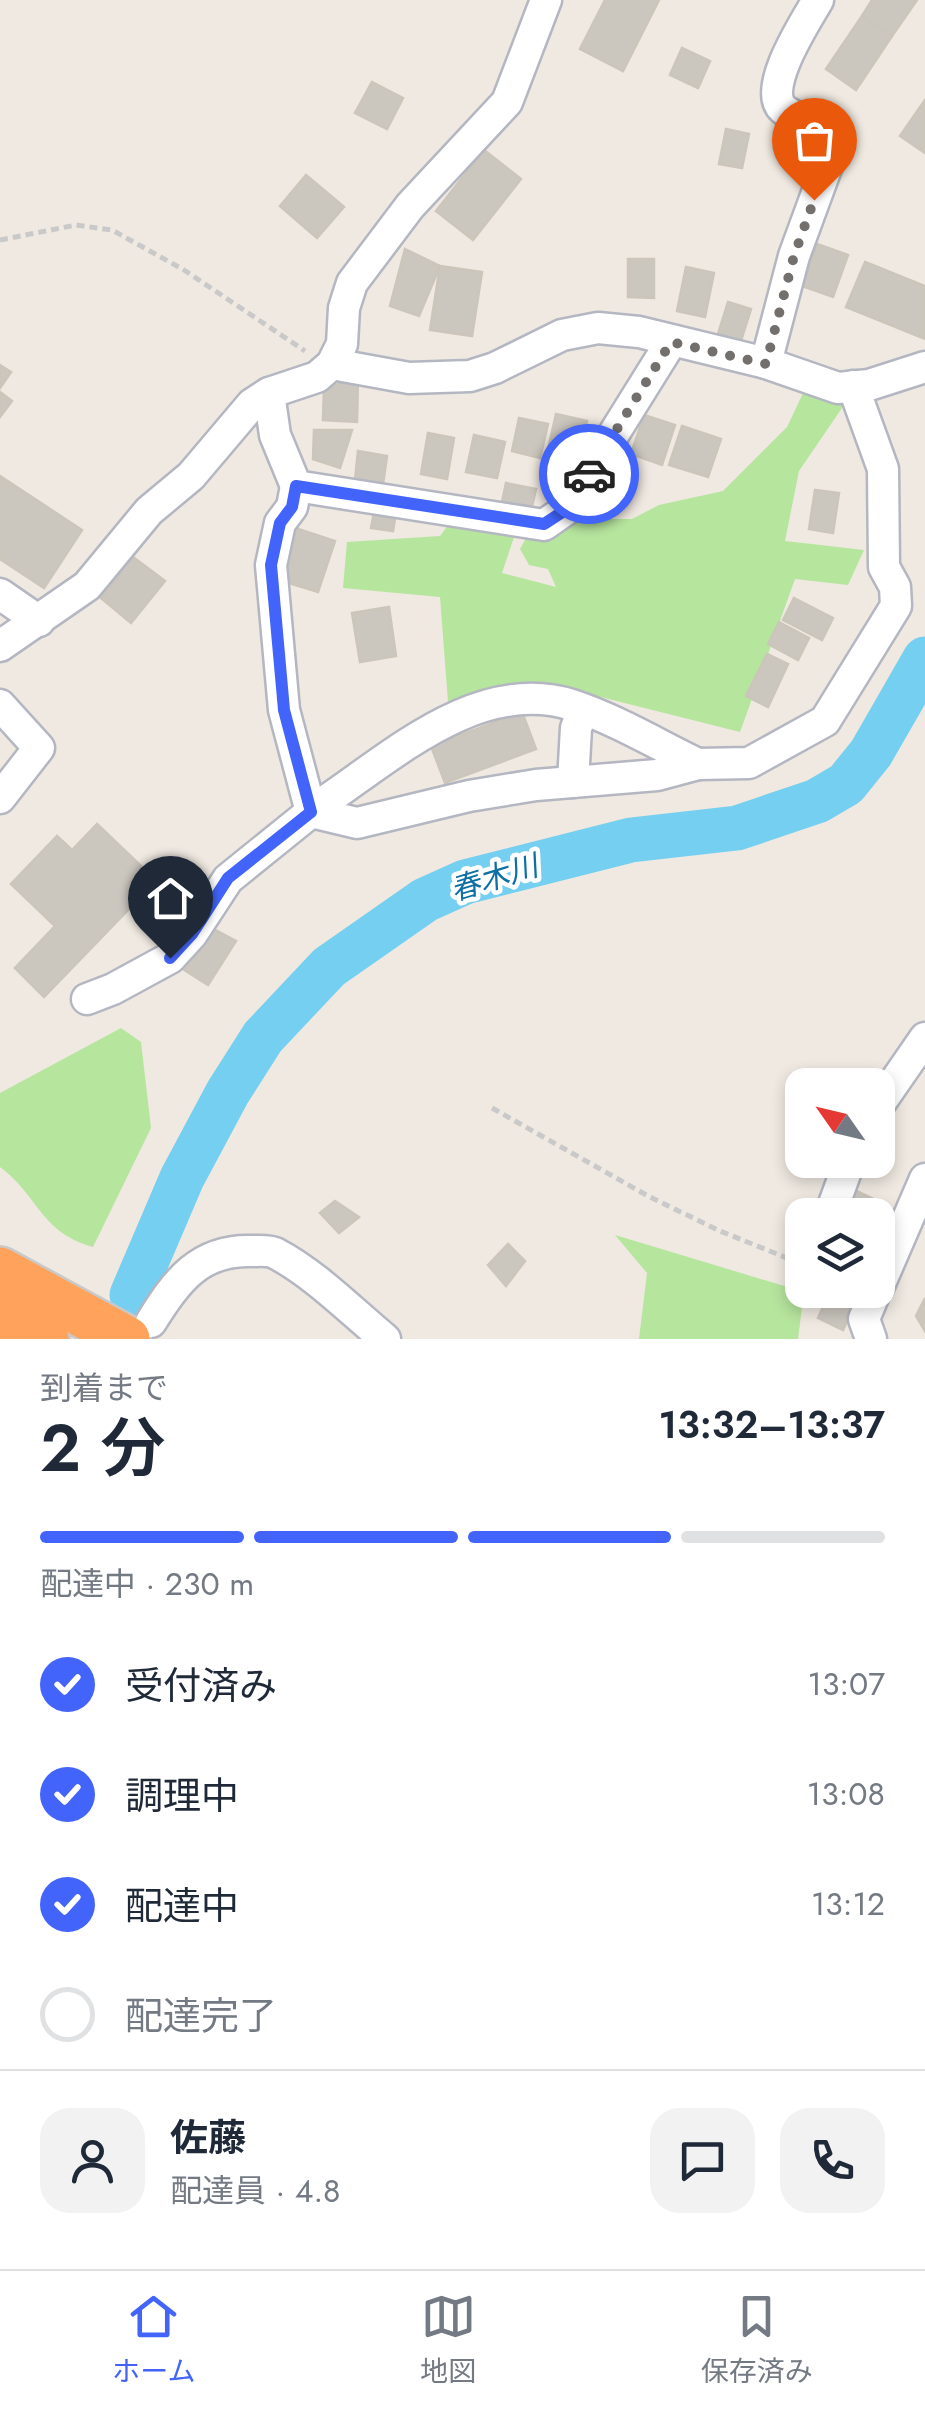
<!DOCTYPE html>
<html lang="ja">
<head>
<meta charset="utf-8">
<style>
	body { margin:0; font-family:Jost,"Noto Sans JP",sans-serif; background:#f2f2f3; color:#1f2937; height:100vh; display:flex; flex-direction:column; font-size:38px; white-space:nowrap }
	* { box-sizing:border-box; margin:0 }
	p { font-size:32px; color:#747a83 }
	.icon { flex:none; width:55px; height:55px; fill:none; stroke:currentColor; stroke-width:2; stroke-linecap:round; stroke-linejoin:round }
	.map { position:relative; height:1339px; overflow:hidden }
	.sheet { display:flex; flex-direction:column; background:#fff; flex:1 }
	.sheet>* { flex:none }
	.needle { width:65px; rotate:304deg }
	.fabs { position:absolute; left:785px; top:1068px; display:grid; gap:20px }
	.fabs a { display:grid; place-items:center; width:110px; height:110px; border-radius:20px; background:#fff; box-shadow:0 5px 15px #0003; font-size:50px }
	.pin { position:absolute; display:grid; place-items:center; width:85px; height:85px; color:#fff; margin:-102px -42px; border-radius:50% 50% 50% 0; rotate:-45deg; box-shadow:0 0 10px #0007 }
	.pin .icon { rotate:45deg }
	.courier { position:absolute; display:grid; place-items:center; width:100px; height:100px; margin:-50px; border:8px solid #4264fb; border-radius:50%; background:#fff; color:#222; box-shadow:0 2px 12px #0007 }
	.head em { font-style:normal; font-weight:600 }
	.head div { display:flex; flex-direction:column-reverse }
	.head { display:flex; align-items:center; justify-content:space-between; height:170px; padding:0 40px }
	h1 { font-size:65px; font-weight:600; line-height:75px }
	.bar { display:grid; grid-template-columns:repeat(4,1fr); gap:15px 10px; align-content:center; height:120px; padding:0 40px }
	.bar i { height:12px; border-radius:8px; background:#e0e1e3 }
	.bar .on { background:#4264fb }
	.bar p { grid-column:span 4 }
	.line { display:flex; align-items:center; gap:25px; padding:0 40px; border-top:2px solid #e0e1e3 }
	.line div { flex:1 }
	.round { display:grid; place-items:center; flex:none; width:105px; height:105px; border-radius:30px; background:#f2f2f3 }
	ol { padding:0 40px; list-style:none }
	li { display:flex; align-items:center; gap:30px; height:110px }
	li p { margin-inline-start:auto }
	li .icon { padding:10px; border-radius:50%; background:#4264fb; color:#fff; stroke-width:4 }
	li:last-child { color:#747a83 }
	li i { width:55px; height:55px; border:5px solid #e0e1e3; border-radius:50% }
	.menu { display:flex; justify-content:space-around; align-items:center; height:140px; border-top:2px solid #e0e1e3; background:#fff; font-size:28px; color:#747a83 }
	.menu a { display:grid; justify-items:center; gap:5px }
	.menu .on { color:#4264fb }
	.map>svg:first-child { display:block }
	.green { fill:#b6e59e }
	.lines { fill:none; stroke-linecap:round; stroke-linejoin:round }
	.river { stroke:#75cff0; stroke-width:45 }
	.building { fill:#cbc7bf; stroke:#cbc5ba; stroke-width:2.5 }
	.minor-casing { stroke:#b4b7c1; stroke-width:35 }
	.highway-casing { stroke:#c9c9c9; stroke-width:50 }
	.path { stroke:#c9c9c9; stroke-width:5; stroke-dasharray:8 5; stroke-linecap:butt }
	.minor { stroke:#fff; stroke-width:30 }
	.highway { stroke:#ffa35c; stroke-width:45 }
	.done { stroke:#726f6d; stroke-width:10; stroke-dasharray:0 18 }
	.route { stroke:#4264fb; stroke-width:12 }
	.labels { text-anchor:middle; stroke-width:9; stroke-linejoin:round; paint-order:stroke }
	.water-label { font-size:30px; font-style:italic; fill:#0d6fa3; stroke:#fff }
</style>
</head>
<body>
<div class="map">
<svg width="925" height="1339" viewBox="0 0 925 1339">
	<rect width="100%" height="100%" fill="#efe9e1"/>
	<g class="green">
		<path d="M 805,389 L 844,405 L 799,471 L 785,541 L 864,550 L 848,585 L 795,579 L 740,732 L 545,683 L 448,702 L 440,597 L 343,588 L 347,542 L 440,536 L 459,511 L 519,522 L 502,573 L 556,587 L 548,569 L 529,565 L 520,549 L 530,531 L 572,511 L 604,519 L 632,519 L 659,505 L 723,491 L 787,427 Z"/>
		<path d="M 121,1028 L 141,1042 L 151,1128 L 93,1247 C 40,1232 39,1196 0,1167 L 0,1093 Z"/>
		<path d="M 615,1235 L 804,1292 L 798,1339 L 639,1339 L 647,1273 Z"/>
	</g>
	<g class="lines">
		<path class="river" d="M 132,1295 L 182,1178 L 228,1092 L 263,1037 L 329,967 L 425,900 L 465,882 L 631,840 L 737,828 L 817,801 L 846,784 L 871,753 L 925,659"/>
	</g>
	<g class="building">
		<path d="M 605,0 L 659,0 L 623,71 L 580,49 Z"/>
		<path d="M 872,0 L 917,0 L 892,36 L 862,16 Z"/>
		<path d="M 862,16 L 892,36 L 856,90 L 826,69 Z"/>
		<path d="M 682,48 L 710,61 L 698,88 L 670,75 Z"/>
		<path d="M 372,82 L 403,98 L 387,129 L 355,113 Z"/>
		<path d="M 925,100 L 925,153 L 900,136 Z"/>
		<path d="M 726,129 L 749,134 L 742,168 L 719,164 Z"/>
		<path d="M 484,150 L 521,179 L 473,240 L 436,211 Z"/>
		<path d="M 306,175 L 344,207 L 317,238 L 280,206 Z"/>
		<path d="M 817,244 L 848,255 L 833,297 L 802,286 Z"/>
		<path d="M 405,249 L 440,266 L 419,316 L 390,306 Z"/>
		<path d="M 628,259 L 654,259 L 654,298 L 628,297 Z"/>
		<path d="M 865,262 L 925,286 L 925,339 L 846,307 Z"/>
		<path d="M 440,266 L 482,272 L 472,336 L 430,330 Z"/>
		<path d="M 686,267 L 714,273 L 705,317 L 677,311 Z"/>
		<path d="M 728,302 L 751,309 L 741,341 L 718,334 Z"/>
		<path d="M 0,365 L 11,372 L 0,388 Z"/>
		<path d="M 358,379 L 357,422 L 323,420 L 324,388 Z"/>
		<path d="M 0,392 L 12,401 L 0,417 Z"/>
		<path d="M 556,414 L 587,421 L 580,452 L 549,445 Z"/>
		<path d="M 644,415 L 675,425 L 662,465 L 631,454 Z"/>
		<path d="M 519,418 L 548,424 L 540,458 L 512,451 Z"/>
		<path d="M 682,426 L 721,439 L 708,477 L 669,465 Z"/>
		<path d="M 314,430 L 352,430 L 340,468 L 313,459 Z"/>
		<path d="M 428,433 L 454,438 L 447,479 L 421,474 Z"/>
		<path d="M 474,435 L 505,442 L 497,478 L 466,472 Z"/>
		<path d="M 358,451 L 387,456 L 383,484 L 355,480 Z"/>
		<path d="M 606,472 L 633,490 L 618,514 L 591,495 Z"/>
		<path d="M 0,476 L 82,530 L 44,588 L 0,559 Z"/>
		<path d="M 506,483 L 536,489 L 532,507 L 502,502 Z"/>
		<path d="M 815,490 L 839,493 L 833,533 L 809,529 Z"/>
		<path d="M 376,502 L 397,506 L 393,531 L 371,528 Z"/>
		<path d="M 298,529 L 335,541 L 318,592 L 282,581 Z"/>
		<path d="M 133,557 L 165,581 L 131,623 L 101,598 Z"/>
		<path d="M 794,598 L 833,618 L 822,640 L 783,620 Z"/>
		<path d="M 389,607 L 396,656 L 360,662 L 352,613 Z"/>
		<path d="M 779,622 L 809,638 L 798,660 L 768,644 Z"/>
		<path d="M 767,654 L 788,664 L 768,707 L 746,696 Z"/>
		<path d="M 522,712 L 536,749 L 445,783 L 431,746 Z"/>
		<path d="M 97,824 L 160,884 L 135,911 L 131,907 L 44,997 L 15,968 L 55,926 L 11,884 L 57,836 L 72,850 Z"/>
		<path d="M 208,926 L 236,941 L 208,985 L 183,969 Z"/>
		<path d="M 850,1188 L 878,1201 L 872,1215 L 841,1215 Z"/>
		<path d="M 335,1201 L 359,1217 L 339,1233 L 320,1213 Z"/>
		<path d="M 508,1244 L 525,1261 L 506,1286 L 488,1265 Z"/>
		<path d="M 831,1290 L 857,1301 L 843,1330 L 818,1318 Z"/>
		<path d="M 925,1298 L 925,1331 L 916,1316 Z"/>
	</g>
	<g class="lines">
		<defs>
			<g id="minor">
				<path d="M 766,363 L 794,256 L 834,147 L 827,130 C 814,124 794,118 783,109 C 761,89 806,21 818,0"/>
				<path d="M 332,364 L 409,378 L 470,376 L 495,368 L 562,335 L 598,328 L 639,332 L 766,363 L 838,388 L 869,385 L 925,367"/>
				<path d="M 269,393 L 275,435 L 296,486 L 544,525 L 567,509 L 671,342"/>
				<path d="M 296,486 L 292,507 L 280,523 L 271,565 L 284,710 L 311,812"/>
				<path d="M 0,594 L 39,621"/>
				<path d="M 0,646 L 87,586 L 149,511 L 191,476 L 252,404 L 269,393 L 317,377 L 332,364 L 342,344 L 344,308 L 352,283 L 410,206 L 507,102 L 546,0"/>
				<path d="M 0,705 L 39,748 L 0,798"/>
				<path d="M 698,764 L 749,763 L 825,721 L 896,606 L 895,587 L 884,567 L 883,469 L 853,386"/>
				<path d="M 573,782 L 576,728 L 583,710"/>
				<path d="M 87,999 L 113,989 L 170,958 L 192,934 L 228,879 L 311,812 L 324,802 C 395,754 480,676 572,705 C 615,719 658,745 698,764 L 657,775 L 536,785 L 469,796 L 357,823 L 311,812"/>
				<path d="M 878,1106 L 925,1038"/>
				<path d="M 830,1215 L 850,1160"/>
				<path d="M 878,1288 L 925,1179"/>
				<path d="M 151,1322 C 176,1281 200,1249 252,1251 C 260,1251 268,1250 275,1253 C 315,1274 350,1310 385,1339"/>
				<path d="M 871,1339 L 864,1319 L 876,1290"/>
			</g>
			<g id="highway">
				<path d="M 0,1270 L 127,1339"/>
				<path d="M 0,1314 L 46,1339"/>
			</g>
		</defs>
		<use href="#minor" class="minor-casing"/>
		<use href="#highway" class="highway-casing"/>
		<g class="path">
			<path d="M 0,240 L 76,225 L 112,230 L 184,270 L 305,351"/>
			<path d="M 492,1108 L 648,1196 L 720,1231 L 802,1264"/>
		</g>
		<use href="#minor" class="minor"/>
		<use href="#highway" class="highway"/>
	</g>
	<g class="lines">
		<path class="done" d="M 589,474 L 671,342 L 766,364 L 794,256 L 814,200"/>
		<path class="route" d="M 170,958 L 192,934 L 228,878 L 311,812 L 284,710 L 271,565 L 280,523 L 292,507 L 296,486 L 544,524 L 567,509 L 589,474"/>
	</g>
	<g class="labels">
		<g class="water-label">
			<text transform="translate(494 878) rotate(-17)" y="10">春木川</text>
		</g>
	</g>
</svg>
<div class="fabs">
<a><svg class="needle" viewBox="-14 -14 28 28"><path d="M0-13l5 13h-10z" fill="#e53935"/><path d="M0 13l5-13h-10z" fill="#747a83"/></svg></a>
<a><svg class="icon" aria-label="layers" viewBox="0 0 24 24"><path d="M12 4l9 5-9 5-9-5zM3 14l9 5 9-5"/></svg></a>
</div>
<div class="pin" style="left:814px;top:200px;background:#ea580c"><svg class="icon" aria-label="bag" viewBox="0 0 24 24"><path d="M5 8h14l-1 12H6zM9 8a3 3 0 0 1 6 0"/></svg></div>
<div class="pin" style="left:170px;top:958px;background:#1f2937"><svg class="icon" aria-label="home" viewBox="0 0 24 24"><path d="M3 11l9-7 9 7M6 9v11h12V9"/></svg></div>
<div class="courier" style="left:589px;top:474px"><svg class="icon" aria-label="car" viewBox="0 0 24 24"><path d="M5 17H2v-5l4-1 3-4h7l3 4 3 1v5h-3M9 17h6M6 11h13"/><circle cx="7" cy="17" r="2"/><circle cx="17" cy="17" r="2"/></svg></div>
</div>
<section class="sheet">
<div class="head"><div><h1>2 分</h1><p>到着まで</p></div><em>13:32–13:37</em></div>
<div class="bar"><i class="on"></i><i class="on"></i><i class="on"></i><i></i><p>配達中 · 230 m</p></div>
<ol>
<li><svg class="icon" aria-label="check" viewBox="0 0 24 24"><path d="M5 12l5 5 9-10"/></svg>受付済み<p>13:07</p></li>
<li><svg class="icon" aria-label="check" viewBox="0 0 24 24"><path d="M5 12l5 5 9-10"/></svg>調理中<p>13:08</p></li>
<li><svg class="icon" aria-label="check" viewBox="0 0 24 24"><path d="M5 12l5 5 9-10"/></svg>配達中<p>13:12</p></li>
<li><i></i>配達完了</li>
</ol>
<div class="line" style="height:180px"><a class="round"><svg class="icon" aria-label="person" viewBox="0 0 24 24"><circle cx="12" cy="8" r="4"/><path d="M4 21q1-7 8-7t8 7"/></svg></a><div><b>佐藤</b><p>配達員 · 4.8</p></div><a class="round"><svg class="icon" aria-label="chat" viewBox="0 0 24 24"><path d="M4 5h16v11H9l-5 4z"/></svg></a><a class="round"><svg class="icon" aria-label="phone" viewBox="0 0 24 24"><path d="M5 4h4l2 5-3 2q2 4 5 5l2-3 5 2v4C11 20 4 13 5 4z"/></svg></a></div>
</section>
<nav class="menu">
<a class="on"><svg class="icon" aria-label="home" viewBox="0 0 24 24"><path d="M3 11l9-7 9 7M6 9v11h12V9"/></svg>ホーム</a>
<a><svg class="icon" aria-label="map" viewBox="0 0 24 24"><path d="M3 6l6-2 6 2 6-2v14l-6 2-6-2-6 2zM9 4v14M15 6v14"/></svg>地図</a>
<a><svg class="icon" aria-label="saved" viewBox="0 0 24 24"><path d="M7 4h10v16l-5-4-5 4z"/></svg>保存済み</a>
</nav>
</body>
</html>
